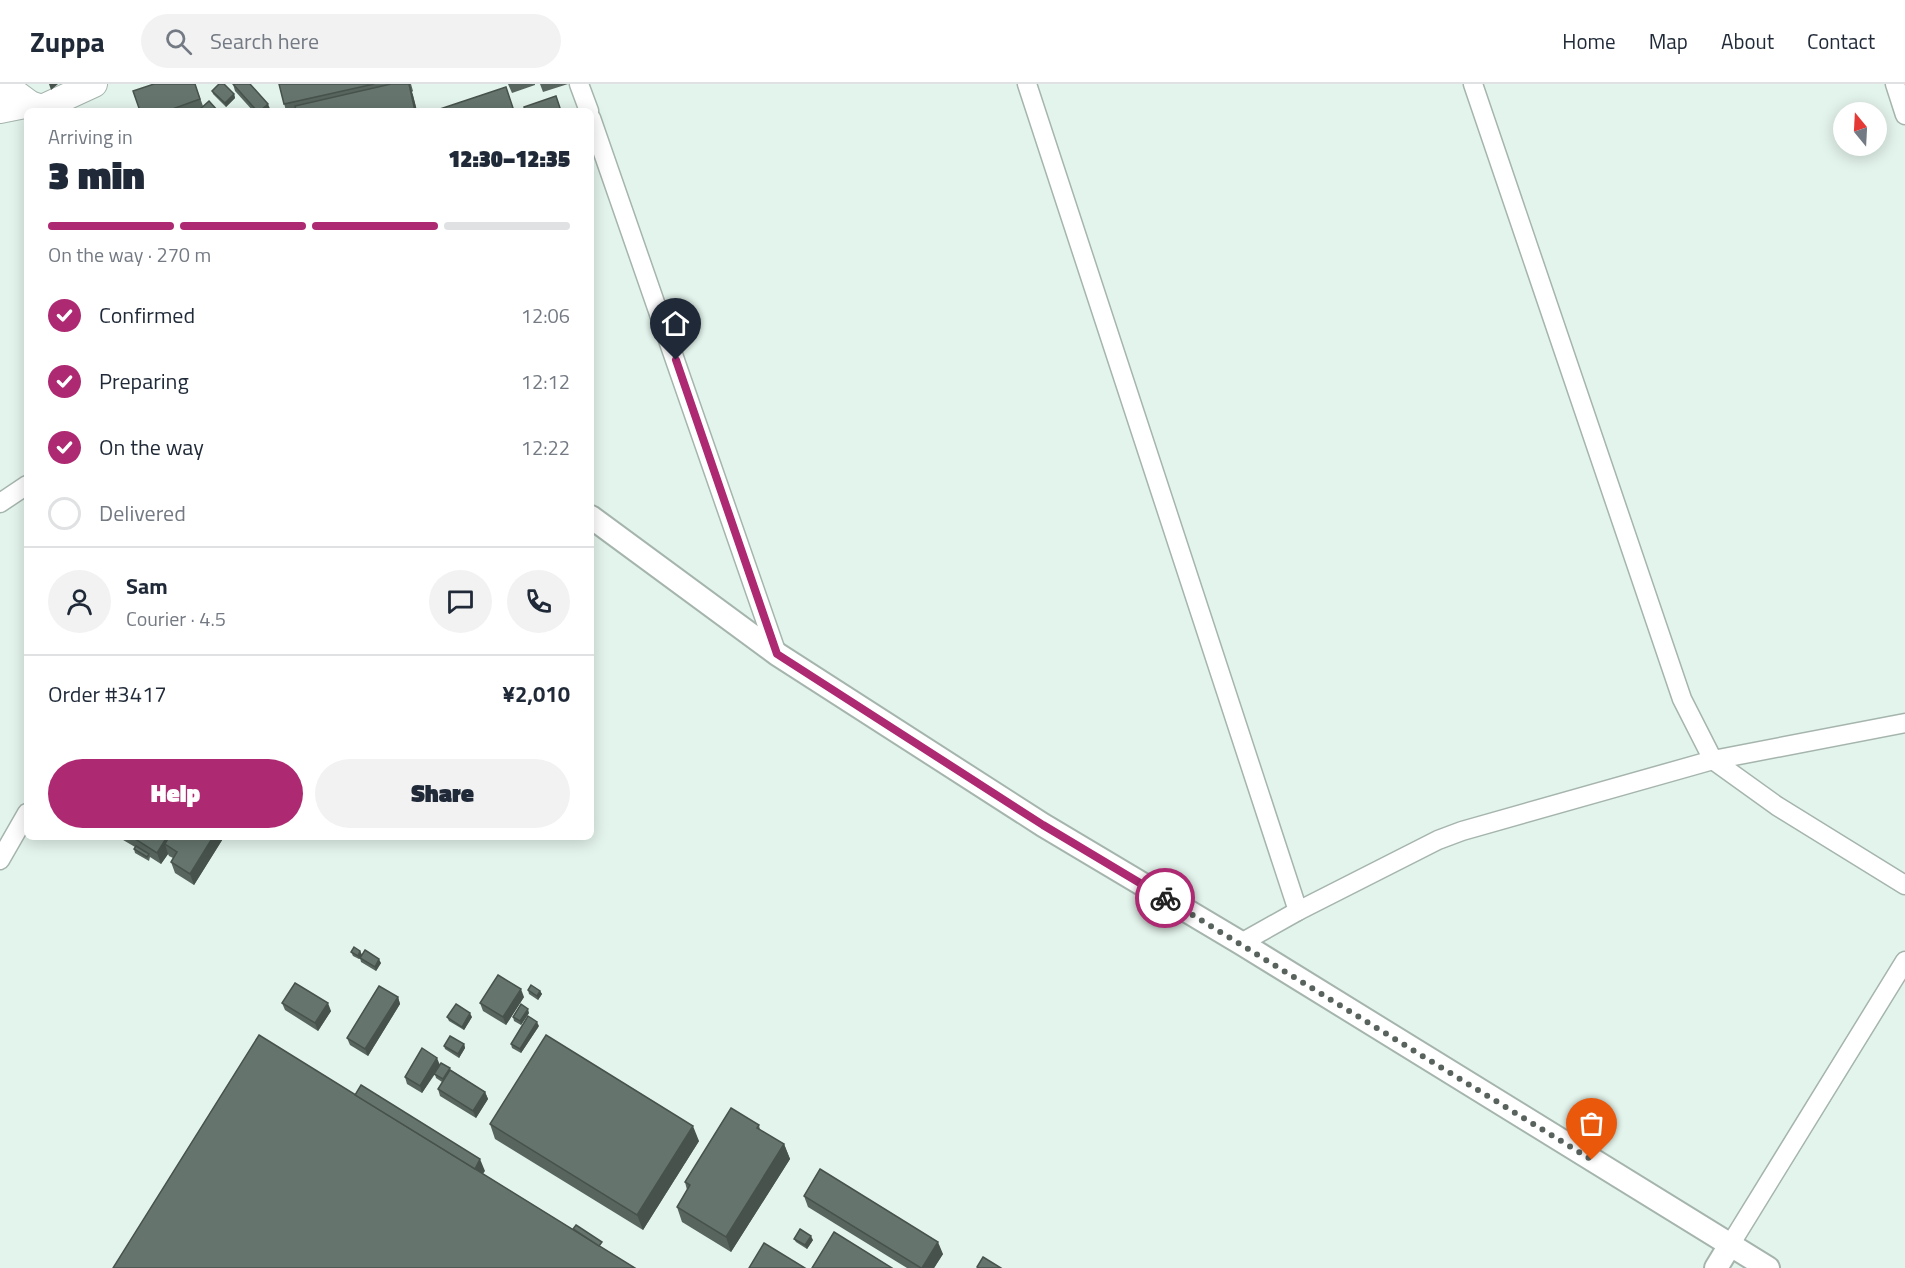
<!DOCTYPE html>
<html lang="en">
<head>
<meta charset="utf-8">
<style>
	body { margin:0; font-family:"Titillium Web",sans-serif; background:#f2f2f3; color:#1f2937; height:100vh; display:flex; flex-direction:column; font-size:22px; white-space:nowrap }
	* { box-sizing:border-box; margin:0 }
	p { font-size:20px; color:#747a83 }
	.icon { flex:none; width:33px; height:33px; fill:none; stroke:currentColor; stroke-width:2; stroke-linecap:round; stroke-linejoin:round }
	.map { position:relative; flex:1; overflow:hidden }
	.side { position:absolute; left:24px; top:24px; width:570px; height:732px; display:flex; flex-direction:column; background:#fff; border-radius:9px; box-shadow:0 3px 15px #0003 }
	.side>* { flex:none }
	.needle { width:39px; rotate:342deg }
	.tools { position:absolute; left:1833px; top:18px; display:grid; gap:12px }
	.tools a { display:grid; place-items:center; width:54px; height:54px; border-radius:50%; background:#fff; box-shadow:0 3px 15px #0003; font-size:30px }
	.pin { position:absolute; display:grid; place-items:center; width:51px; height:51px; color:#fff; margin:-62px -26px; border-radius:50% 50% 50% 0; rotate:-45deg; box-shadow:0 0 6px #0007 }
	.pin .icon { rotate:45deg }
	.courier { position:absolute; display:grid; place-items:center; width:60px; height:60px; margin:-30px; border:4px solid #ad2972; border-radius:50%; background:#fff; color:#222; box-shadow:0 2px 8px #0007 }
	.overview em { font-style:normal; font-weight:800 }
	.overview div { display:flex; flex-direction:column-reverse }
	.overview { display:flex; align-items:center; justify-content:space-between; height:102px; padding:0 24px }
	h1 { font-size:39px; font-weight:800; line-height:45px }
	.bar { display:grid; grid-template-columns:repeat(4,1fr); gap:9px 6px; align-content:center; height:72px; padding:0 24px }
	.bar i { height:8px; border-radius:4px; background:#e0e1e3 }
	.bar .on { background:#ad2972 }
	.bar p { grid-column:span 4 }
	.line { display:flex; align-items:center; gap:15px; padding:0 24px; border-top:2px solid #e0e1e3 }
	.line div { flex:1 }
	.round { display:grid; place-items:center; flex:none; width:63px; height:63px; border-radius:32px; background:#f2f2f3 }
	ol { padding:0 24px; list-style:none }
	li { display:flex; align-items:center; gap:18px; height:66px }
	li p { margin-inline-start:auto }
	li .icon { padding:6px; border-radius:50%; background:#ad2972; color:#fff; stroke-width:4 }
	li:last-child { color:#747a83 }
	li i { width:33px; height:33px; border:3px solid #e0e1e3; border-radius:50% }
	.cta { display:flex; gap:12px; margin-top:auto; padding:12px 24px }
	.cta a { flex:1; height:69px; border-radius:36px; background:#ad2972; color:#fff; font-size:24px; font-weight:800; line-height:69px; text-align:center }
	.cta a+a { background:#f2f2f3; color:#1f2937 }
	header { display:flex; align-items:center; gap:36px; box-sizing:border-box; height:84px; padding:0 30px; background:#fff; border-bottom:2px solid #e0e1e3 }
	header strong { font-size:28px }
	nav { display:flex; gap:33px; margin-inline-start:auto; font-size:21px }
	.search { width:420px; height:54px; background:#f2f2f3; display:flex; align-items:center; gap:15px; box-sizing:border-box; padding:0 21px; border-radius:33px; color:#747a83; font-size:22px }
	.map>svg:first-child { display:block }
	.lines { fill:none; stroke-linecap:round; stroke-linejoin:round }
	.minor-casing { stroke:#a5b5ad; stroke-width:21 }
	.tertiary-casing { stroke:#a5b5ad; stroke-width:26 }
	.secondary-casing { stroke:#a5b5ad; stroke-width:28 }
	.minor { stroke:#fff; stroke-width:18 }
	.tertiary { stroke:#fff; stroke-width:22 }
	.secondary { stroke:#fff; stroke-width:26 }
	.wall { fill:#57655e }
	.shaded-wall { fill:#47524c }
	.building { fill:#65756d; stroke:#47524c; stroke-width:1.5 }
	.done { stroke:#59635e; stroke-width:6; stroke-dasharray:0 10.8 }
	.route { stroke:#ad2972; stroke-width:8 }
</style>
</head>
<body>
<header>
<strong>Zuppa</strong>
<div class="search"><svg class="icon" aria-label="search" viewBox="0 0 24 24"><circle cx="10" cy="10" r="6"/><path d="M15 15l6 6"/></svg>Search here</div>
<nav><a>Home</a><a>Map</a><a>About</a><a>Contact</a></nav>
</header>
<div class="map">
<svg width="1905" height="1184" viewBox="0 0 1905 1184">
	<rect width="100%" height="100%" fill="#e3f4ec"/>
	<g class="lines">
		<defs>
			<g id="minor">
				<path d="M 579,0 L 589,27"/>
				<path d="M 1027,0 L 1298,827"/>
				<path d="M 1473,0 L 1682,615 L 1713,676 L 1777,722 L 1905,801"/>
				<path d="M 1895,0 L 1905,31"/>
				<path d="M 591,34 L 777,570"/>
				<path d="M 0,419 L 27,401"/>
				<path d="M 0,776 L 27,729"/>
				<path d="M 1241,859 L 1298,827 L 1438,756 L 1462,747 L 1713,676 L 1905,639"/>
				<path d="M 1730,1161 L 1905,877"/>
			</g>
			<g id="tertiary">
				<path d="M 591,433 L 777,570 L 1043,741 L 1241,859 L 1768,1184"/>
				<path d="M 1716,1184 L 1730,1161"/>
			</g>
			<g id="secondary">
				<path d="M 3,0 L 30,20 L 42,24 L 94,0"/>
				<path d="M 0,26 L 30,20"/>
			</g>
		</defs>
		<use href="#minor" class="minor-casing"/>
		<use href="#tertiary" class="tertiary-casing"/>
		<use href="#secondary" class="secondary-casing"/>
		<use href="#minor" class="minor"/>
		<use href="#tertiary" class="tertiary"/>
		<use href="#secondary" class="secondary"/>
	</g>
	<g class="wall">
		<path d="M 195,0 L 203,22 L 218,27 L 140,27 Z"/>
		<path d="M 233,0 L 271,27 L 253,27 L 235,7 Z"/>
		<path d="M 279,0 L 411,0 L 413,7 L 412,8 L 417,27 L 286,27 Z"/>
		<path d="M 508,0 L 535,0 L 535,1 L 512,9 Z"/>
		<path d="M 540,0 L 568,0 L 543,8 Z"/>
		<path d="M 212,7 L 234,10 L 235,14 L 226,23 L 213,10 Z"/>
		<path d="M 118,753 L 224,753 L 194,801 L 175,789 L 171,778 L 173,774 L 169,772 L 168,770 L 161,780 L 150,773 L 149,777 L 135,769 L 134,765 L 135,763 Z"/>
		<path d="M 360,867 L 362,871 L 381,879 L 376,887 L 361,878 L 360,874 L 359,875 L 353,872 L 351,868 Z"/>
		<path d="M 528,906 L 540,907 L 542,910 L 538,916 L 529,910 Z"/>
		<path d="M 398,913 L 400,920 L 368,972 L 350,961 L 347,954 Z"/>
		<path d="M 524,913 L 506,941 L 483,927 L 480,919 Z"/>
		<path d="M 282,919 L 331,927 L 318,947 L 285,926 Z"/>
		<path d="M 529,929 L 521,941 L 514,937 L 513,933 Z"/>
		<path d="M 447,933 L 472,933 L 464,946 L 449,937 Z"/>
		<path d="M 539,942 L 521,969 L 512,964 L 511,960 Z"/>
		<path d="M 464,960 L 465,964 L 459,974 L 445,965 L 444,962 Z"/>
		<path d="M 440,981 L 451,986 L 485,1008 L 488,1015 L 476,1034 L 440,1012 L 438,1005 L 442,998 L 436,994 L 435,990 L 422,1009 L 407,1000 L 405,993 Z"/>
		<path d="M 490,1040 L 699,1057 L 643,1146 L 495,1055 Z"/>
		<path d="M 759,1041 L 760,1046 L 784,1060 L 790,1075 L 731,1168 L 682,1138 L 677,1123 L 687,1106 L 685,1098 Z"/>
		<path d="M 804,1112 L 943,1170 L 934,1184 L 907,1184 L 808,1123 Z"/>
		<path d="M 794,1155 L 813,1156 L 807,1165 L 796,1158 Z"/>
	</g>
	<g class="shaded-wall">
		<path d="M 49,0 L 58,0 L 51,6 Z"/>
		<path d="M 409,0 L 413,11 L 417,27 L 415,27 Z"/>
		<path d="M 234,10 L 235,14 L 226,23 L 225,19 Z"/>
		<path d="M 268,20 L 271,27 L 260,27 Z"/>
		<path d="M 167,753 L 178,753 L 165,760 L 168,770 L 161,780 L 157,769 Z"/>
		<path d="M 213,753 L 224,753 L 194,801 L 190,790 Z"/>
		<path d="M 360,867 L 362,871 L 359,875 L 358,872 Z"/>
		<path d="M 379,875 L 381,879 L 376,887 L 375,883 Z"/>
		<path d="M 521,905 L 524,913 L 506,941 L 503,933 Z"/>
		<path d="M 540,907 L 542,910 L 538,916 L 537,912 Z"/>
		<path d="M 398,913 L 400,920 L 368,972 L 365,965 Z"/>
		<path d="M 328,919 L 331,927 L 318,947 L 315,939 Z"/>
		<path d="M 528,925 L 529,929 L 521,941 L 520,937 Z"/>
		<path d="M 470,929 L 472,933 L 464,946 L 462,943 Z"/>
		<path d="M 537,938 L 539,942 L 521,969 L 520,965 Z"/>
		<path d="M 464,960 L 465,964 L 459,974 L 458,970 Z"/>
		<path d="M 437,974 L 440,981 L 422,1009 L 420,1002 Z"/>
		<path d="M 485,1008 L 488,1015 L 476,1034 L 473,1027 Z"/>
		<path d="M 693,1042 L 699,1057 L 643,1146 L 637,1131 Z"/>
		<path d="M 784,1060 L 790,1075 L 731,1168 L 726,1153 Z"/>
		<path d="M 480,1075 L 485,1087 L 477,1098 L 473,1087 Z"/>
		<path d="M 811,1152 L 813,1156 L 807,1165 L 805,1161 Z"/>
		<path d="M 938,1158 L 943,1170 L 934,1184 L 922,1184 Z"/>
	</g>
	<g class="building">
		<path d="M 154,0 L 195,0 L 200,15 L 167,27 L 140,27 L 133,7 Z"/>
		<path d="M 219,0 L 224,0 L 234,10 L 225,19 L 212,7 Z"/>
		<path d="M 233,0 L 250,0 L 268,20 L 260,27 L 257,27 Z"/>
		<path d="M 279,0 L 374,0 L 284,20 Z"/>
		<path d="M 391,0 L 409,0 L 415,27 L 296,27 L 295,22 Z"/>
		<path d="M 506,3 L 514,27 L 434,27 Z"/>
		<path d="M 556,12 L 561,27 L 525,27 L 524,23 Z"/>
		<path d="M 209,17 L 218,27 L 198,27 Z"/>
		<path d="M 132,753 L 167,753 L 157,769 Z"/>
		<path d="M 169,753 L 213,753 L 190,790 L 171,778 L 177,768 L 165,760 Z"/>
		<path d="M 136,762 L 149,770 L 147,773 L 134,765 Z"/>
		<path d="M 354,863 L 360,867 L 358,872 L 351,868 Z"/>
		<path d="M 365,866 L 379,875 L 375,883 L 360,874 Z"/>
		<path d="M 498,891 L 521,905 L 503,933 L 480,919 Z"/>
		<path d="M 295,899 L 328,919 L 315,939 L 282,919 Z"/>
		<path d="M 531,901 L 540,907 L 537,912 L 528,906 Z"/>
		<path d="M 379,902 L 398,913 L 365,965 L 347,954 Z"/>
		<path d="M 456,920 L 470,929 L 462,943 L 447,933 Z"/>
		<path d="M 521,920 L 528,925 L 520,937 L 513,933 Z"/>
		<path d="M 528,932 L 537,938 L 520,965 L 511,960 Z"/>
		<path d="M 259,951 L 635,1184 L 113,1184 Z"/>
		<path d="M 546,951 L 693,1042 L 637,1131 L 490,1040 Z"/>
		<path d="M 450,952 L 464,960 L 458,970 L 444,962 Z"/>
		<path d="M 422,964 L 437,974 L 420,1002 L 405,993 Z"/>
		<path d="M 441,979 L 450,984 L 443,995 L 434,990 Z"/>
		<path d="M 450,986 L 485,1008 L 473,1027 L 438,1005 Z"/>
		<path d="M 361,1001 L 480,1075 L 475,1085 L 355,1011 Z"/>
		<path d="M 731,1024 L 759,1041 L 757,1044 L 784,1060 L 726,1153 L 677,1123 L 690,1101 L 685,1098 Z"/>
		<path d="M 820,1085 L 938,1158 L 922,1184 L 921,1184 L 804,1112 Z"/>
		<path d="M 576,1141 L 602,1158 L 599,1162 L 573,1145 Z"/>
		<path d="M 800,1145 L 811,1152 L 805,1161 L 794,1155 Z"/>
		<path d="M 834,1148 L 892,1184 L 812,1184 Z"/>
		<path d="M 764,1159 L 805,1184 L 749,1184 Z"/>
		<path d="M 983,1173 L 1001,1184 L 979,1184 L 977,1183 Z"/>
	</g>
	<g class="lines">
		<path class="done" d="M 1165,814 L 1592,1076"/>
		<path class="route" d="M 676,276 L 777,570 L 1043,741 L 1165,814"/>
	</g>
</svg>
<div class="tools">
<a><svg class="needle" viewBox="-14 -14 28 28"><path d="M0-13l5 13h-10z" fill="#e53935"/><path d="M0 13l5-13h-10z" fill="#747a83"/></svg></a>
</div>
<div class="pin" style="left:1592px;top:1076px;background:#ea580c"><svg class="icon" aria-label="bag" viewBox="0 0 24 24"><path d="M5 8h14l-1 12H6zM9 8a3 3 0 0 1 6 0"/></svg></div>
<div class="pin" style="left:676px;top:276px;background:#1f2937"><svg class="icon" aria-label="home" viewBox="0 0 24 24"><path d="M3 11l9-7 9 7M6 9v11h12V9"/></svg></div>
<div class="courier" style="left:1165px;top:814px"><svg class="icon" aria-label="bike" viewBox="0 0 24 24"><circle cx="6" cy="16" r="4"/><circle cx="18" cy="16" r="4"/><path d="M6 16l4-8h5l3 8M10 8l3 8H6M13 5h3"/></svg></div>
<section class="side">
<div class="overview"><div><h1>3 min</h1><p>Arriving in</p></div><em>12:30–12:35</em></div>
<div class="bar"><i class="on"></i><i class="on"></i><i class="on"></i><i></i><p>On the way · 270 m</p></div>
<ol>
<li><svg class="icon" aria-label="check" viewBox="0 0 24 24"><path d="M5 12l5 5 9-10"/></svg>Confirmed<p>12:06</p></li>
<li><svg class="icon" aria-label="check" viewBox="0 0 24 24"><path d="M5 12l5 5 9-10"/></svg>Preparing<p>12:12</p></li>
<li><svg class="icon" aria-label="check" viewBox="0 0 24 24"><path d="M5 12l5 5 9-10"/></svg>On the way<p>12:22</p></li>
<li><i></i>Delivered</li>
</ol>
<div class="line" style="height:108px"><a class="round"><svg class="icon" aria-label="person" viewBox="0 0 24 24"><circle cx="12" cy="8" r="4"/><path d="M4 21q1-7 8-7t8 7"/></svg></a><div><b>Sam</b><p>Courier · 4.5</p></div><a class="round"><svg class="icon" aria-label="chat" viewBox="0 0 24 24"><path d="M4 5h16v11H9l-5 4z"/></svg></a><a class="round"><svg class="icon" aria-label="phone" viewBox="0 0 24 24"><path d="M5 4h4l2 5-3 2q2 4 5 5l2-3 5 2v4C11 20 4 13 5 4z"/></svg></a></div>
<div class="line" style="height:78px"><div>Order #3417</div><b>¥2,010</b></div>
<div class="cta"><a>Help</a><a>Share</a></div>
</section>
</div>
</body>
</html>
